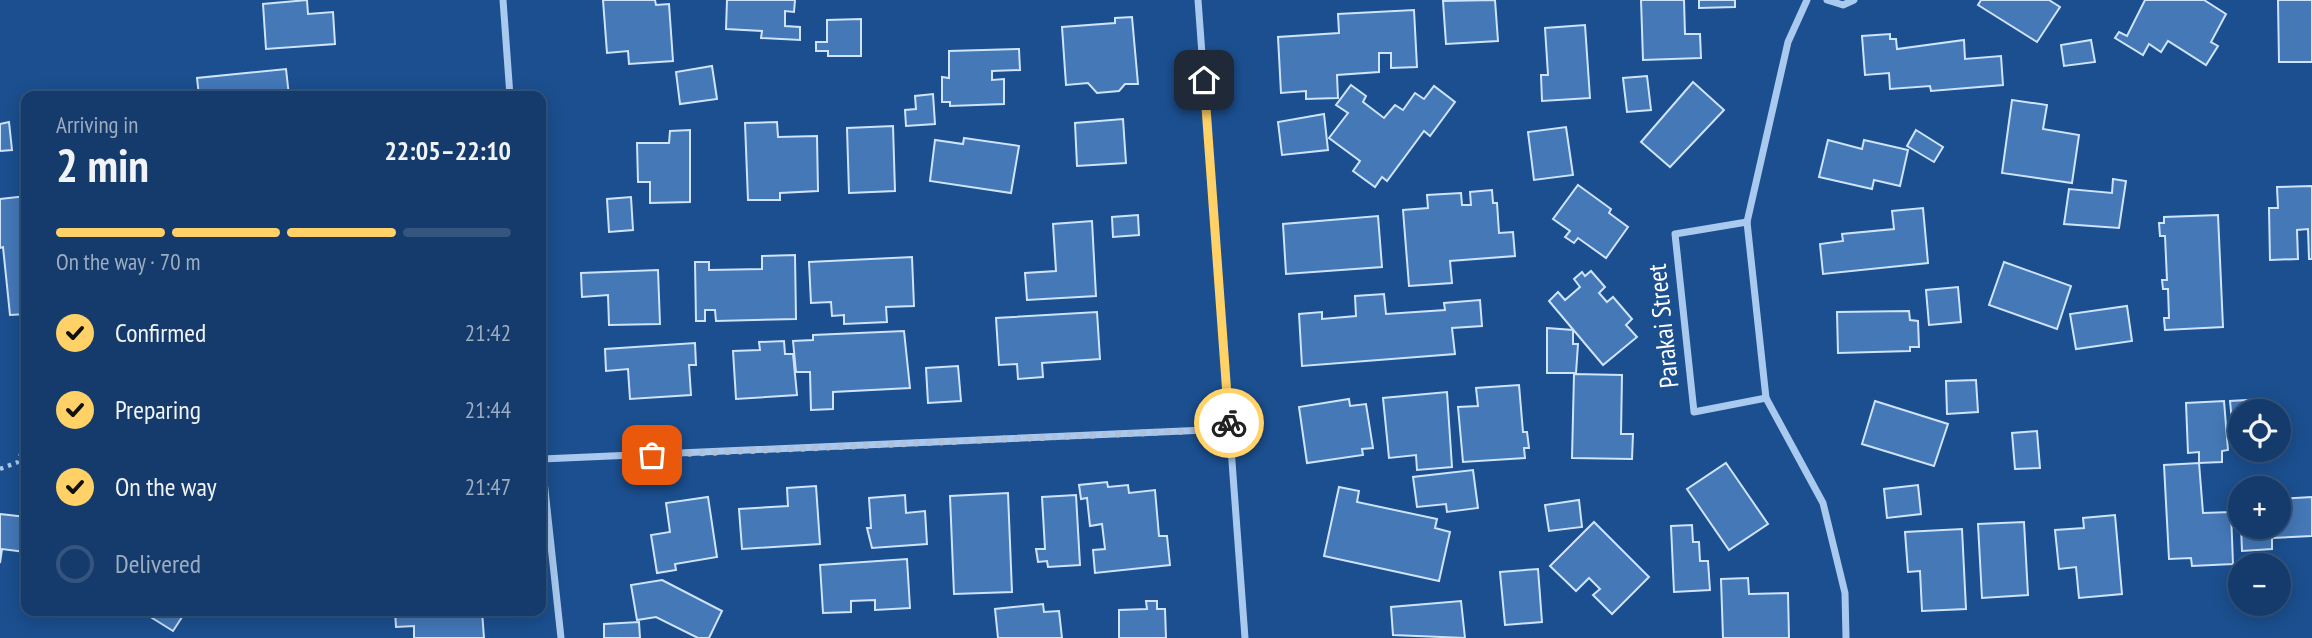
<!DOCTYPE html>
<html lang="en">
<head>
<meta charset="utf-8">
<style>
	body { margin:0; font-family:"PT Sans Narrow",sans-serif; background:#1d4271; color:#f1f3f6; height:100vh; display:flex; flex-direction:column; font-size:26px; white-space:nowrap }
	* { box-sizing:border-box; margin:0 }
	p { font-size:23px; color:#9dadc1 }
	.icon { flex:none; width:38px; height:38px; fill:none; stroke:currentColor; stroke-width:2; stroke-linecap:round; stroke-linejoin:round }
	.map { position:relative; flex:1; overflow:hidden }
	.drawer { position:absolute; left:21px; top:91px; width:525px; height:525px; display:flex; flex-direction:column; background:#143b6b; border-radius:14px; box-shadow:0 4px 18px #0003,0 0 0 2px #33557e }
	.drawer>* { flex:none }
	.tools { position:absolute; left:2228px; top:399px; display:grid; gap:14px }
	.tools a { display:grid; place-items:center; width:63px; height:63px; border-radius:50%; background:#143b6b; box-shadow:0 4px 18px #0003,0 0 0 2px #33557e; font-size:35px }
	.pin { position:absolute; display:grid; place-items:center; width:60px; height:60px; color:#fff; margin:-30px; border-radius:14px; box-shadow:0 4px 10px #0006 }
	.courier { position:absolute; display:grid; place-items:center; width:70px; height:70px; margin:-35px; border:5px solid #ffd166; border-radius:50%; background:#fff; color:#222; box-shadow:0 2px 9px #0007 }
	.head em { font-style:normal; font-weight:700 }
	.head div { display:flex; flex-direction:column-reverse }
	.head { display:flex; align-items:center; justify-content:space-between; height:119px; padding:0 35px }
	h1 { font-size:46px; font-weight:700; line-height:52px }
	.bar { display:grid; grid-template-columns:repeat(4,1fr); gap:10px 7px; align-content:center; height:84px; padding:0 35px }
	.bar i { height:9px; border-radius:5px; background:#33557e }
	.bar .on { background:#ffd166 }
	.bar p { grid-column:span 4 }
	ol { padding:0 35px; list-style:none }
	li { display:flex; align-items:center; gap:21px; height:77px }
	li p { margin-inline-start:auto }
	li .icon { padding:7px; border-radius:50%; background:#ffd166; color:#111; stroke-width:4 }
	li:last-child { color:#9dadc1 }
	li i { width:38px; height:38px; border:4px solid #33557e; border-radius:50% }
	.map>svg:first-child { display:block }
	.building { fill:#4478b7; stroke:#cfe3fa; stroke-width:2 }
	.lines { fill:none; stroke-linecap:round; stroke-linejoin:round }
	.path { stroke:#a9c9ee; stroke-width:4.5; stroke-dasharray:3.5 5; stroke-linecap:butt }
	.street { stroke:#a9c9ee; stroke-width:7 }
	.done { stroke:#afc1d8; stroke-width:7; stroke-dasharray:0 12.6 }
	.route { stroke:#ffd166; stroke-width:9 }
	.labels { text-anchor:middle; stroke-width:7; stroke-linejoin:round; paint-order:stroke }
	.street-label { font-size:26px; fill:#fff; stroke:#1b4f8f }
</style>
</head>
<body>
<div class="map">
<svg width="2312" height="638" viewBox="0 0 2312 638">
	<rect width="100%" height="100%" fill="#1b4f8f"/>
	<g class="building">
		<path d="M 307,0 L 308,14 L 333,12 L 335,44 L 266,49 L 263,4 Z"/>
		<path d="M 603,0 L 655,0 L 656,5 L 669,4 L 673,61 L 629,64 L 628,51 L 607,53 Z"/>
		<path d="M 727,0 L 795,0 L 794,12 L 785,11 L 785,26 L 800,27 L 800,40 L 761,38 L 762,31 L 726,29 Z"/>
		<path d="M 1495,0 L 1498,41 L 1446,44 L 1443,1 Z"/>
		<path d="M 1641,0 L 1684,0 L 1685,34 L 1700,34 L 1701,58 L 1643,60 Z"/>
		<path d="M 1699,0 L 1735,0 L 1735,7 L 1699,8 Z"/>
		<path d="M 1981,0 L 2049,0 L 2060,7 L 2037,42 L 1978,5 Z"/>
		<path d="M 2145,0 L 2204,0 L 2226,14 L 2211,42 L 2218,46 L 2206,65 L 2168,41 L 2161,52 L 2149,44 L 2143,55 L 2115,38 L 2119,32 L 2127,36 Z"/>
		<path d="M 2312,0 L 2312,62 L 2279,62 L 2278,0 Z"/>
		<path d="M 1414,10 L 1417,67 L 1391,68 L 1391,53 L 1379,53 L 1379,72 L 1337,75 L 1338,98 L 1306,99 L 1306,91 L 1281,93 L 1278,37 L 1339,33 L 1338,14 Z"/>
		<path d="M 1132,17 L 1138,84 L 1125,84 L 1119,91 L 1097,93 L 1088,83 L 1066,85 L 1062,27 L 1115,23 L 1115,18 Z"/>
		<path d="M 861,19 L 861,56 L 828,56 L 828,51 L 816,51 L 816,42 L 827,42 L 827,20 Z"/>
		<path d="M 1585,25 L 1590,98 L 1542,101 L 1541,75 L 1548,75 L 1545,28 Z"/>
		<path d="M 1890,34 L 1890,39 L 1896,39 L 1897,49 L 1964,40 L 1965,59 L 2001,56 L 2003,85 L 1931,91 L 1930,86 L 1890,89 L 1889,73 L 1865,75 L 1862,36 Z"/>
		<path d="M 2091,40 L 2095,62 L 2064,66 L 2061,45 Z"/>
		<path d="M 1019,49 L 1020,70 L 992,71 L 992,80 L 1004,79 L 1004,104 L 950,106 L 950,102 L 942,102 L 942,77 L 949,78 L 949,51 Z"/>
		<path d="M 712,66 L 717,99 L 680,104 L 676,72 Z"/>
		<path d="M 286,69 L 289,96 L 199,96 L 197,78 Z"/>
		<path d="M 1647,76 L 1651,110 L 1627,112 L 1623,78 Z"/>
		<path d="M 1693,82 L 1724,110 L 1670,167 L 1641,142 Z"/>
		<path d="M 1351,85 L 1366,96 L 1363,102 L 1384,118 L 1395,105 L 1403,110 L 1415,93 L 1424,99 L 1434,86 L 1455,102 L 1430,136 L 1424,131 L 1387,181 L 1382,177 L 1375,187 L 1353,171 L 1360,161 L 1329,138 L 1348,113 L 1336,105 Z"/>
		<path d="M 933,94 L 935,124 L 906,126 L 905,110 L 916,109 L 915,96 Z"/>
		<path d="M 2012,100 L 2047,105 L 2043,129 L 2079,135 L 2072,183 L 2002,173 Z"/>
		<path d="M 1324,114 L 1328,150 L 1282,155 L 1278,122 Z"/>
		<path d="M 1123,119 L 1126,163 L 1077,166 L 1075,123 Z"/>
		<path d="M 9,122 L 12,150 L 0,151 L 0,124 Z"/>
		<path d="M 777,122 L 778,137 L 817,136 L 818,191 L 780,193 L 780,200 L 748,200 L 745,123 Z"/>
		<path d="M 893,126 L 895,191 L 849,193 L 847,128 Z"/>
		<path d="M 1566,127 L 1573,175 L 1534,180 L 1528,132 Z"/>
		<path d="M 690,130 L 690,202 L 650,203 L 650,182 L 638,182 L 637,143 L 669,143 L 670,131 Z"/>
		<path d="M 1916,130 L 1943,147 L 1934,162 L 1907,146 Z"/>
		<path d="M 964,138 L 1019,146 L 1011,193 L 930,181 L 935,140 L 963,144 Z"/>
		<path d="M 1828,140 L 1862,149 L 1864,140 L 1908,150 L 1900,186 L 1874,180 L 1872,189 L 1819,177 Z"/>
		<path d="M 2113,179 L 2126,181 L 2119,228 L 2064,224 L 2069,189 L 2112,193 Z"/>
		<path d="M 1578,185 L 1611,209 L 1609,213 L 1628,227 L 1606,258 L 1578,238 L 1574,243 L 1565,237 L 1570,231 L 1553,219 Z"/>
		<path d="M 2312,186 L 2312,259 L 2309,259 L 2308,229 L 2297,230 L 2298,259 L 2270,260 L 2269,208 L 2278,208 L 2277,187 Z"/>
		<path d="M 1492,190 L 1493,203 L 1497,203 L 1499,233 L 1513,232 L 1515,256 L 1450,261 L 1452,283 L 1409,286 L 1403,210 L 1428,208 L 1427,195 L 1461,193 L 1462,205 L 1471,205 L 1470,192 Z"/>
		<path d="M 26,196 L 26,314 L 10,315 L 3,247 L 0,248 L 0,199 Z"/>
		<path d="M 631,197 L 633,230 L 609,232 L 607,199 Z"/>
		<path d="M 1923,208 L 1928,263 L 1823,274 L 1820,244 L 1843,241 L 1842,234 L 1894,229 L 1892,211 Z"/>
		<path d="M 1138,215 L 1139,235 L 1113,237 L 1112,217 Z"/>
		<path d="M 2218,215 L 2223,327 L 2165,330 L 2164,318 L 2169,318 L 2168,289 L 2163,289 L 2162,280 L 2167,280 L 2165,236 L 2160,236 L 2159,223 L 2164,223 L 2164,217 Z"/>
		<path d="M 1378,216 L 1382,267 L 1286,274 L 1283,224 Z"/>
		<path d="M 1092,221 L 1096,296 L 1027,300 L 1025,273 L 1056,271 L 1053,224 Z"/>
		<path d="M 795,255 L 796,319 L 716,321 L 715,310 L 705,310 L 705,321 L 696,321 L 695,262 L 709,262 L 709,270 L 762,269 L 762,256 Z"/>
		<path d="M 912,257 L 914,306 L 886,307 L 887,322 L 844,324 L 844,315 L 832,316 L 831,302 L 811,303 L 809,262 Z"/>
		<path d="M 2004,262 L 2071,286 L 2057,329 L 1989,305 Z"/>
		<path d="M 658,270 L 660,324 L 609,325 L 608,295 L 582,297 L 581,273 Z"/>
		<path d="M 1591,271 L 1605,287 L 1599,293 L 1607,302 L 1613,297 L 1632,319 L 1626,325 L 1637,337 L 1603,365 L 1549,301 L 1558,292 L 1565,300 L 1580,287 L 1574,279 L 1582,272 L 1585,276 Z"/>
		<path d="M 1958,287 L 1961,322 L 1929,325 L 1926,290 Z"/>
		<path d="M 1384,294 L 1386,314 L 1445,310 L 1444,303 L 1480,300 L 1482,326 L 1452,328 L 1455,354 L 1302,366 L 1299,314 L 1322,312 L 1322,319 L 1356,316 L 1355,296 Z"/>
		<path d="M 2127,306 L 2132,341 L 2076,349 L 2070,314 Z"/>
		<path d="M 1909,311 L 1910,320 L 1918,321 L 1919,347 L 1910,347 L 1910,351 L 1838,353 L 1837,312 Z"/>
		<path d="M 1097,312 L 1100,359 L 1042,363 L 1043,377 L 1018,379 L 1017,364 L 999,365 L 996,318 Z"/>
		<path d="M 1547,328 L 1573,330 L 1573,344 L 1578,344 L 1576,373 L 1547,373 Z"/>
		<path d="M 904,331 L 910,388 L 833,392 L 833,409 L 811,410 L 810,372 L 796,372 L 793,341 L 813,340 L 813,335 Z"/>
		<path d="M 784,341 L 785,354 L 793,354 L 797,395 L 736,399 L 733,351 L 760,350 L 759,342 Z"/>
		<path d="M 695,343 L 696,365 L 689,365 L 691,395 L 630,399 L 628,369 L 606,371 L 605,349 Z"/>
		<path d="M 958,366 L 961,401 L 928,403 L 926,368 Z"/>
		<path d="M 1574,374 L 1622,375 L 1621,434 L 1633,434 L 1632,459 L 1572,458 Z"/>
		<path d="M 1976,380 L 1978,412 L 1947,414 L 1946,381 Z"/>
		<path d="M 1519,385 L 1523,432 L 1527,432 L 1529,448 L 1524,448 L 1525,458 L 1463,462 L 1458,407 L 1478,406 L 1476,388 Z"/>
		<path d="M 1447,392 L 1452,467 L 1417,470 L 1416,455 L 1389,458 L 1383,398 Z"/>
		<path d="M 1349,399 L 1350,406 L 1366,404 L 1373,448 L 1362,449 L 1363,455 L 1307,463 L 1299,407 Z"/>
		<path d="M 2264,399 L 2265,411 L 2240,411 L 2240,431 L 2233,432 L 2230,401 Z"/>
		<path d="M 1875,401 L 1948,424 L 1934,466 L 1862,444 Z"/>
		<path d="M 2224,401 L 2228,450 L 2222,451 L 2222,462 L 2199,463 L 2199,452 L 2188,453 L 2186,403 Z"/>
		<path d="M 2037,431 L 2040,468 L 2015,469 L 2012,433 Z"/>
		<path d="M 1726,463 L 1768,524 L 1729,550 L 1687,489 Z"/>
		<path d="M 2199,463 L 2203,513 L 2231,512 L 2233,564 L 2192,566 L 2191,558 L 2169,559 L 2164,465 Z"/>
		<path d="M 1473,470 L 1478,508 L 1447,512 L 1446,504 L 1417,507 L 1413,477 Z"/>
		<path d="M 1107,482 L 1108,487 L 1128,485 L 1129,493 L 1155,490 L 1159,536 L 1167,536 L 1170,565 L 1095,573 L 1093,550 L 1105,549 L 1102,524 L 1090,526 L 1087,498 L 1081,499 L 1079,485 Z"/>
		<path d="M 1918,485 L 1921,514 L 1887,518 L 1884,489 Z"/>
		<path d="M 816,486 L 820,544 L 742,549 L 739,509 L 788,506 L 787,488 Z"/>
		<path d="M 1339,487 L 1359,491 L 1357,502 L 1437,519 L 1435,528 L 1450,532 L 1439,581 L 1324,556 Z"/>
		<path d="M 1008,493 L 1012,592 L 954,594 L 950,496 Z"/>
		<path d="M 905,495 L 906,513 L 925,511 L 927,544 L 872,548 L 867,528 L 871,528 L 869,498 Z"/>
		<path d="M 1076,495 L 1080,565 L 1048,567 L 1047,561 L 1038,562 L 1036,549 L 1045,549 L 1042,497 Z"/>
		<path d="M 708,497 L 717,557 L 675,564 L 676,570 L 657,573 L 651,535 L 670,532 L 666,503 Z"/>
		<path d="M 2312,497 L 2312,536 L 2272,538 L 2272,549 L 2242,551 L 2241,527 L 2278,527 L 2278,499 Z"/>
		<path d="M 1579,500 L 1582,527 L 1549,531 L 1545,505 Z"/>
		<path d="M 0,514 L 26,517 L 26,552 L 2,549 L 0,563 Z"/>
		<path d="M 2115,515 L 2122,594 L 2079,598 L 2076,567 L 2059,569 L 2055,530 L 2084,528 L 2083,518 Z"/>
		<path d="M 1594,522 L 1649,577 L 1612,614 L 1593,595 L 1600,589 L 1589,578 L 1576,591 L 1550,566 Z"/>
		<path d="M 2024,522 L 2028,595 L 1982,598 L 1978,524 Z"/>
		<path d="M 1692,525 L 1693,542 L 1699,542 L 1700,561 L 1708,561 L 1710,590 L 1674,592 L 1671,526 Z"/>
		<path d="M 1962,529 L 1966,609 L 1922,611 L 1920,571 L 1908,572 L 1905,532 Z"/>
		<path d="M 907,559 L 910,608 L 875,610 L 875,600 L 851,601 L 851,612 L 823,613 L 820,565 Z"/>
		<path d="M 1538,569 L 1542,622 L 1505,625 L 1500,572 Z"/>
		<path d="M 1748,578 L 1749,594 L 1788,593 L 1789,638 L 1723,638 L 1721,579 Z"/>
		<path d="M 662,580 L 722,611 L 709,638 L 698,638 L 656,617 L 637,620 L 631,585 Z"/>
		<path d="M 1146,601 L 1157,601 L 1157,609 L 1165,609 L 1166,638 L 1119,638 L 1119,610 L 1147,609 Z"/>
		<path d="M 1461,601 L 1465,638 L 1393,635 L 1391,607 Z"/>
		<path d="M 1043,604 L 1044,612 L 1059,611 L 1062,638 L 998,638 L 995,609 Z"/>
		<path d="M 141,611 L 186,611 L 173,631 Z"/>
		<path d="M 395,611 L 482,611 L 484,638 L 414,638 L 414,626 L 396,627 Z"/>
		<path d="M 639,622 L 640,638 L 604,638 L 604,624 Z"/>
	</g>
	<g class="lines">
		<path class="path" d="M 0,469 L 18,462 L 26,441"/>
		<g class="street">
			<path d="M 503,0 L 510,96"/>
			<path d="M 1198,0 L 1245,638"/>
			<path d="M 1807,0 L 1788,42 L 1747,222 L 1766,398 L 1823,503 L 1845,593 L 1846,638"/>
			<path d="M 1827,0 L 1843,5 L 1854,0"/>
			<path d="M 1747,222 L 1675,234 L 1694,412 L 1766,398"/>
			<path d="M 541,453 L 561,638"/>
			<path d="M 542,459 L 1229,429"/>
		</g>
	</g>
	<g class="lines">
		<path class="done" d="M 652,455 L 1229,429 L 1229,423"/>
		<path class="route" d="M 1204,80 L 1229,423"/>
	</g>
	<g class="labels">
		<g class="street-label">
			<text transform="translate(1663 326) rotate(-96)" y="9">Parakai Street</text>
		</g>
	</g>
</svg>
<div class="tools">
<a><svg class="icon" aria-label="locate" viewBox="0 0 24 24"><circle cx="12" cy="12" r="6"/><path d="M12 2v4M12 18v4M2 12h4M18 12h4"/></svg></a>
<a>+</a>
<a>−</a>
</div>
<div class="pin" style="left:652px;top:455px;background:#ea580c"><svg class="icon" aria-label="bag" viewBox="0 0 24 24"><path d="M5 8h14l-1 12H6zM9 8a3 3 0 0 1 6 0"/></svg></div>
<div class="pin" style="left:1204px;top:80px;background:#1f2937"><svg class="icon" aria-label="home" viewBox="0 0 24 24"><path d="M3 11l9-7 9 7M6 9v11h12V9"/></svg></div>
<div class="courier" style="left:1229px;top:423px"><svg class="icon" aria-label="bike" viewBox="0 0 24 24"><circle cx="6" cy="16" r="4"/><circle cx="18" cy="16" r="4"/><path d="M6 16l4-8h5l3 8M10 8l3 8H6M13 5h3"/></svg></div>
<section class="drawer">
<div class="head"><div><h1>2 min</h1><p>Arriving in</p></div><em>22:05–22:10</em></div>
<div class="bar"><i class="on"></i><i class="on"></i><i class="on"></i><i></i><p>On the way · 70 m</p></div>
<ol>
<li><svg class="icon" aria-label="check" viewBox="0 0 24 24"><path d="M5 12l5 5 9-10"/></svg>Confirmed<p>21:42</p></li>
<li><svg class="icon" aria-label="check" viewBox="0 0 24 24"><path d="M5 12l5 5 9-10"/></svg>Preparing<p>21:44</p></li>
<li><svg class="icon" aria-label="check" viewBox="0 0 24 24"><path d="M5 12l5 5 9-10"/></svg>On the way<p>21:47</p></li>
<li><i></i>Delivered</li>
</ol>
</section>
</div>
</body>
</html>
